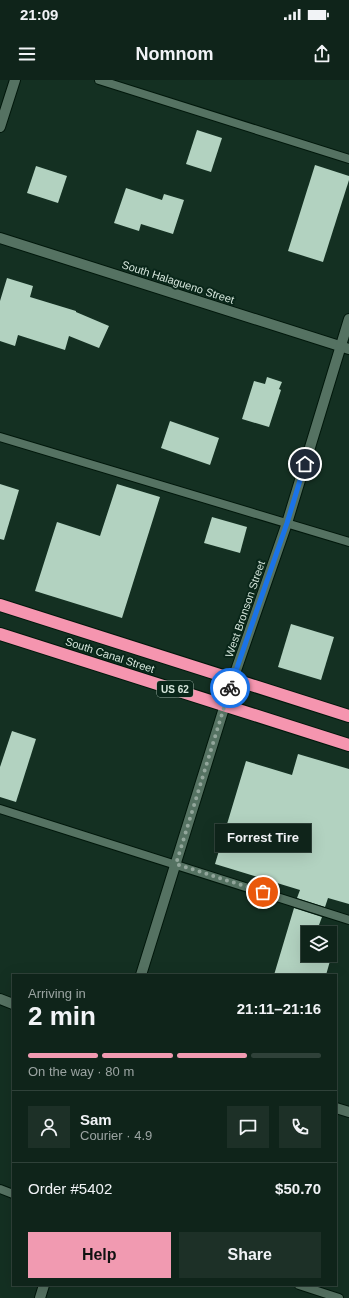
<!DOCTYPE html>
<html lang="en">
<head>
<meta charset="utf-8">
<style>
	body { margin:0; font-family:Arial,sans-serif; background:#1d3027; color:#f1f3f6; height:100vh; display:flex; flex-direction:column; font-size:15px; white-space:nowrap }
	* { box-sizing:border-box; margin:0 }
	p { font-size:13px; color:#9ba4a2 }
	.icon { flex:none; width:22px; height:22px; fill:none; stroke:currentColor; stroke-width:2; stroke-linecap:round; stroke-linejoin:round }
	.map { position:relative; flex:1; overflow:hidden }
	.drawer { position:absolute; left:12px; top:894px; width:325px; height:312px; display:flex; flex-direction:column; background:#0f241a; border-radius:0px; box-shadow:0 4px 16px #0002,0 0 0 1px #2f4139 }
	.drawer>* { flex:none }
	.tools { position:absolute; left:301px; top:846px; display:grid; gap:8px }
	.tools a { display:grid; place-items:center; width:36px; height:36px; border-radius:0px; background:#0f241a; box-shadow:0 4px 16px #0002,0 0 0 1px #2f4139; font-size:20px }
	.pin { position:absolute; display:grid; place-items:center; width:34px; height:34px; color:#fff; margin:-17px; border:2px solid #fff; border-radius:50%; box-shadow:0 1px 4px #0007 }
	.courier { position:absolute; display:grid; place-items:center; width:40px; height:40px; margin:-20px; border:3px solid #1a73e8; border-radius:50%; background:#fff; color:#222; box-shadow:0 1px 5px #0007 }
	.bubble { position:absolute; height:28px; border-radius:0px; background:#0f241a; box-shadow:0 4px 16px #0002,0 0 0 1px #2f4139; font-size:13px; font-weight:600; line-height:28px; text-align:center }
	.headline em { font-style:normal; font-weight:600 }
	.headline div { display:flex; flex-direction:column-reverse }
	.headline { display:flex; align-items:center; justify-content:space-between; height:68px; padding:0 16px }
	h1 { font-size:26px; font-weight:600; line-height:30px }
	.bar { display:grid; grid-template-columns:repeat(4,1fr); gap:6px 4px; align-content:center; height:48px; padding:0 16px }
	.bar i { height:5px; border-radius:3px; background:#2f4139 }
	.bar .selected { background:#f19ab1 }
	.bar p { grid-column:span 4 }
	.line { display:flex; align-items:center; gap:10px; padding:0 16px; border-top:1px solid #2f4139 }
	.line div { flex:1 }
	.round { display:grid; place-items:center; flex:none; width:42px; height:42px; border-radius:0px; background:#1d3027 }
	.primary-button { display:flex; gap:8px; margin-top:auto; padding:8px 16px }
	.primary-button a { flex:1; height:46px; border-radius:0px; background:#f19ab1; color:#111; font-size:16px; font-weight:600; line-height:46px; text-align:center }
	.primary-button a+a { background:#1d3027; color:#f1f3f6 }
	.status { display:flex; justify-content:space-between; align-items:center; height:28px; padding:0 20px; background:#0f241a; direction:ltr }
	.status svg { height:11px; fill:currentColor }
	header { display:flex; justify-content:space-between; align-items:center; height:52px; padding:0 16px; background:#0f241a; font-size:18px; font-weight:600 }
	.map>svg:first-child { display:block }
	.building { fill:#b2d2c0 }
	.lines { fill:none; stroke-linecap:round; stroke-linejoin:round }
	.lane-casing { stroke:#00170b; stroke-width:10 }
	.street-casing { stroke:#00170b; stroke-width:12 }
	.secondary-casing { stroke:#00170b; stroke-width:12 }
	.highway-casing { stroke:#00170b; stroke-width:14 }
	.lane { stroke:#557262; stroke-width:8 }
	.street { stroke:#557262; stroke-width:10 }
	.secondary { stroke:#557262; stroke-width:10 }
	.highway { stroke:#f595af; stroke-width:12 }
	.done { stroke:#92a69b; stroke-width:4; stroke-dasharray:0 7.2 }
	.route { stroke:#1a73e8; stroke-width:5 }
	.labels { text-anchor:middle; stroke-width:4; stroke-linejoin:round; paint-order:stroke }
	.shield { fill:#092619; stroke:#98aca2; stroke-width:1 }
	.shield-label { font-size:10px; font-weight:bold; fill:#d6e6dc }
	.street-label { font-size:11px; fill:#d6e6dc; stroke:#092619 }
</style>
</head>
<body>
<div class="status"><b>21:09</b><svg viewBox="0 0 49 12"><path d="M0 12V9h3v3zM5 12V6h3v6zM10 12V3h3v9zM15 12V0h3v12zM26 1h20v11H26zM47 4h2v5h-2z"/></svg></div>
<header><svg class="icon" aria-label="menu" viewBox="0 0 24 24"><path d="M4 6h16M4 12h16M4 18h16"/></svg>Nomnom<svg class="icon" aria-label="share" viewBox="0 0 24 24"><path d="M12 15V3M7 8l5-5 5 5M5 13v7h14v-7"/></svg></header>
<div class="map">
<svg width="349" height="1218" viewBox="0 0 349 1218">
	<rect width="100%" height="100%" fill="#143022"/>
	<g class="building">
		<path d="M 197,50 L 222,58 L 211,92 L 186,84 Z"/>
		<path d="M 315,85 L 349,96 L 349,100 L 323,182 L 288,171 Z"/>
		<path d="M 36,86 L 67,96 L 58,123 L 27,113 Z"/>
		<path d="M 126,108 L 162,120 L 164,114 L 184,120 L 173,154 L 141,144 L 139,151 L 114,143 Z"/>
		<path d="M 7,198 L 33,206 L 30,217 L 76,231 L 76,232 L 109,246 L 99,268 L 69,256 L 65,270 L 18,255 L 15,266 L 0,261 L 0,221 Z"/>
		<path d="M 267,297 L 282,302 L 279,309 L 281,310 L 269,347 L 242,339 L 254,301 L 265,304 Z"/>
		<path d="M 170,341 L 219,358 L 210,385 L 161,368 Z"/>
		<path d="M 0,404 L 19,410 L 4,460 L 0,459 Z"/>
		<path d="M 117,404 L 160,417 L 122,538 L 35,511 L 57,442 L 100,456 Z"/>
		<path d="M 212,437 L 247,447 L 240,473 L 204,463 Z"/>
		<path d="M 291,544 L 334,557 L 321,600 L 278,587 Z"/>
		<path d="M 12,651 L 36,659 L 16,722 L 0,717 L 0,687 Z"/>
		<path d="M 298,674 L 349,689 L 349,824 L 328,818 L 325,827 L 297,818 L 300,810 L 215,784 L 246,681 L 292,695 Z"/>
		<path d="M 294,828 L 322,837 L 316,853 L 308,853 L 308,875 L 332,874 L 326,895 L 274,895 Z"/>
	</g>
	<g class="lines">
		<defs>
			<g id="lane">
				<path d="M 99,0 L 349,79"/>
				<path d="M 0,357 L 349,462"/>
				<path d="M 0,729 L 349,840"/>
				<path d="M 0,1109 L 13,1114"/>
				<path d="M 299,1205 L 339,1218"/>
			</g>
			<g id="street">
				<path d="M 0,158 L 349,269"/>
				<path d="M 141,895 L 233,599 L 287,443 L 349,239"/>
				<path d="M 40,1218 L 44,1205"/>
			</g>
			<g id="secondary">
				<path d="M 0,47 L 15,0"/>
				<path d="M 0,919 L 13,924"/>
				<path d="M 336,1028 L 349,1032"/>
			</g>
			<g id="highway">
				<path d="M 0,525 L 349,636"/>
				<path d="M 0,554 L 349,665"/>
			</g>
		</defs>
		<use href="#lane" class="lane-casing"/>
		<use href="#street" class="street-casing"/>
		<use href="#secondary" class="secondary-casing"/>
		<use href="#highway" class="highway-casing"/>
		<use href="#lane" class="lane"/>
		<use href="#street" class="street"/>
		<use href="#secondary" class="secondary"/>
		<use href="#highway" class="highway"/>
	</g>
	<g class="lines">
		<path class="done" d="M 230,608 L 176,784 L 263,812"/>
		<path class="route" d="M 230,608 L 287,443 L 305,384"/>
	</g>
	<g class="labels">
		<rect class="shield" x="157" y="601" width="36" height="16" rx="3"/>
		<g class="shield-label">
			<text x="175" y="613">US 62</text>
		</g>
		<g class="street-label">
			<text transform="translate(178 202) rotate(18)" y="4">South Halagueno Street</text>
			<text transform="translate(245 529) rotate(-71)" y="4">West Bronson Street</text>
			<text transform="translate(110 575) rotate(18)" y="4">South Canal Street</text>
		</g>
	</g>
</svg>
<div class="tools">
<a><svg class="icon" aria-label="layers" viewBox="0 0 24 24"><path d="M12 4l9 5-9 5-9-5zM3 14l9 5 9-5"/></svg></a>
</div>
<div class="pin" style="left:263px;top:812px;background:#ea580c"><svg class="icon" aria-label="bag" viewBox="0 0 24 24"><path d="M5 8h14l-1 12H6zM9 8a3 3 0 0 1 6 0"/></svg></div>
<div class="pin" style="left:305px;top:384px;background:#1f2937"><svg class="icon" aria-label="home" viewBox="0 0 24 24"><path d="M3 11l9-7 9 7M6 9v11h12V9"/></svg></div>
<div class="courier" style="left:230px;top:608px"><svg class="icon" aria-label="bike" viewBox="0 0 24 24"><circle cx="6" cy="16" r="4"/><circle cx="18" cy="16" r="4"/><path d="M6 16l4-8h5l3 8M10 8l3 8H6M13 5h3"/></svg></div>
<div class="bubble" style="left:215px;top:744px;width:96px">Forrest Tire</div>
<section class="drawer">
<div class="headline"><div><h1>2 min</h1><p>Arriving in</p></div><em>21:11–21:16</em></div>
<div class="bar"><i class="selected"></i><i class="selected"></i><i class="selected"></i><i></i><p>On the way · 80 m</p></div>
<div class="line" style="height:72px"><a class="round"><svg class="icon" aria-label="person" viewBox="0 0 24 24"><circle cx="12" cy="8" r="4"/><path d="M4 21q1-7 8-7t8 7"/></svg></a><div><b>Sam</b><p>Courier · 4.9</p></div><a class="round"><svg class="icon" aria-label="chat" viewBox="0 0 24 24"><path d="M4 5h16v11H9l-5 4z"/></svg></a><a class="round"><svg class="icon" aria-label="phone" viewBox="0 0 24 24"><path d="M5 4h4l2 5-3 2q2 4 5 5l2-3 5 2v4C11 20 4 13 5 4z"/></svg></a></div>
<div class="line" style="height:52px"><div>Order #5402</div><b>$50.70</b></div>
<div class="primary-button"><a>Help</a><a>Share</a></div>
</section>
</div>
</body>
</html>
